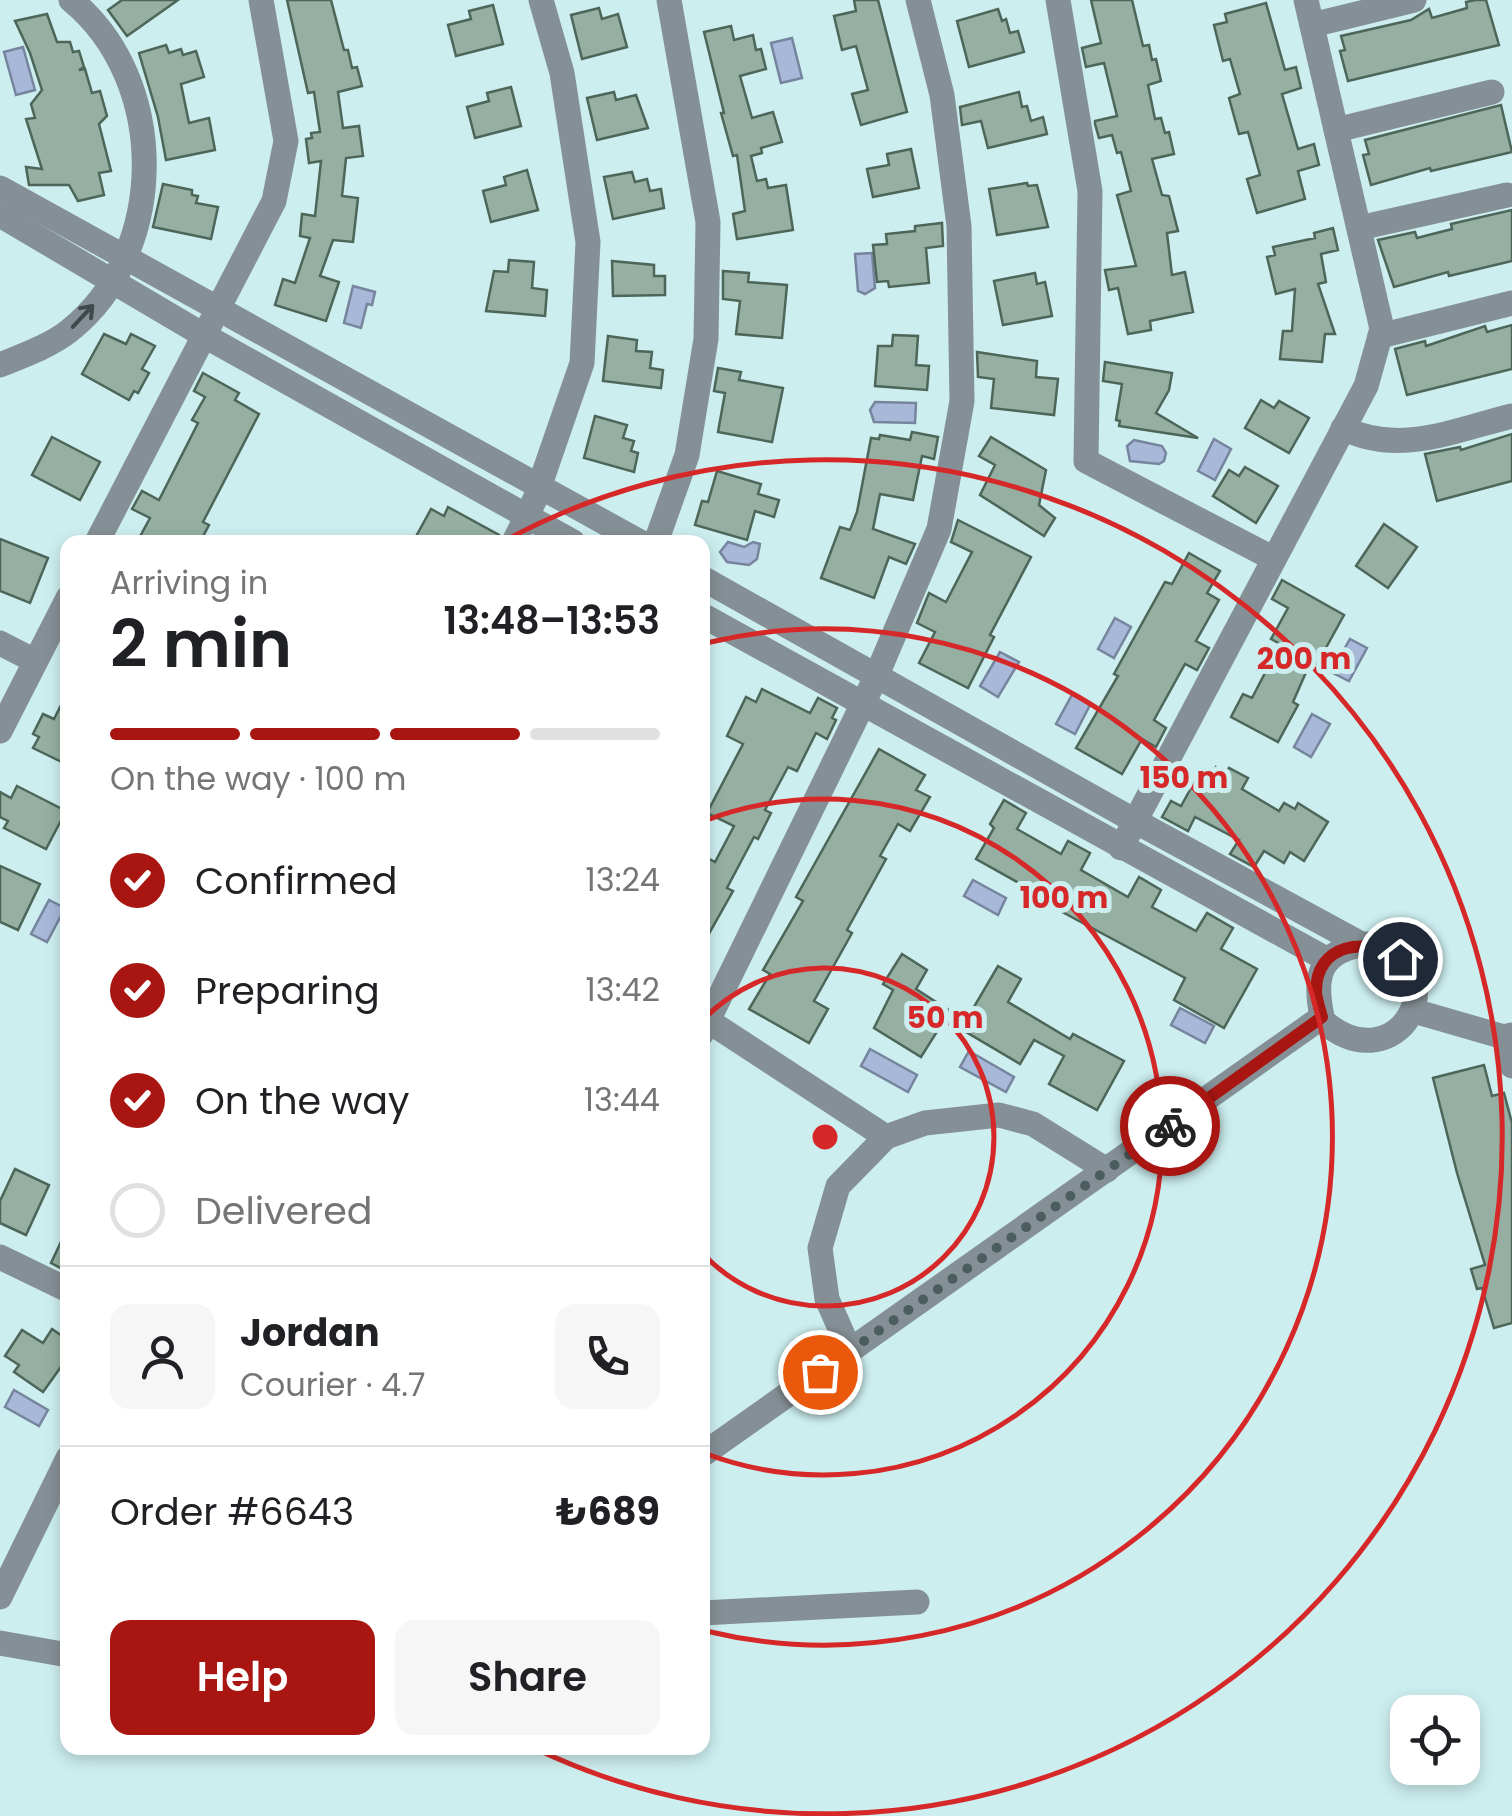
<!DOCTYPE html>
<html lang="en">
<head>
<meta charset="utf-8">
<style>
	body { margin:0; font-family:Poppins,sans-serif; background:#f6f6f6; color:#202124; height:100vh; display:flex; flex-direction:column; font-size:38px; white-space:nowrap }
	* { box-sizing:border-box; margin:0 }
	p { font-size:32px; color:#757577 }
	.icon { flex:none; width:55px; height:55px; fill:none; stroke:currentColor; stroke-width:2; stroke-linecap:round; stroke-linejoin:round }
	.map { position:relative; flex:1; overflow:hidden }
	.panel { position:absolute; left:60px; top:535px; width:650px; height:1220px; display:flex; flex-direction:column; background:#fff; border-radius:20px; box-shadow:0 5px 15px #0003 }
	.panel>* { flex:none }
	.tools { position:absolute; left:1390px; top:1695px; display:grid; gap:20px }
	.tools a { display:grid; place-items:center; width:90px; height:90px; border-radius:20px; background:#fff; box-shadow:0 5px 15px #0003; font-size:50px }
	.pin { position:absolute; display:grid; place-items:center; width:85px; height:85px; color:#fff; margin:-42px; border:5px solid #fff; border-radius:50%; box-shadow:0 2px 10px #0007 }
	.courier { position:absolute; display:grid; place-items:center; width:100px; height:100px; margin:-50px; border:8px solid #a91612; border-radius:50%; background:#fff; color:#222; box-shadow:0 2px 12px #0007 }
	.headline em { font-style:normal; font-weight:600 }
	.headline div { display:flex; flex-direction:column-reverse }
	.headline { display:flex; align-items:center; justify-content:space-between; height:170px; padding:0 50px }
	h1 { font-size:65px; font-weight:600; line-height:75px }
	.bar { display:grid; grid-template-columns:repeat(4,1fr); gap:15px 10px; align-content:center; height:120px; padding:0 50px }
	.bar i { height:12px; border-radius:8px; background:#e0e0e0 }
	.bar .on { background:#a91612 }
	.bar p { grid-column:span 4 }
	.line { display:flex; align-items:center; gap:25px; padding:0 50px; border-top:2px solid #e0e0e0 }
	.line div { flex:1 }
	.round { display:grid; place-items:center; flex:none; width:105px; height:105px; border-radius:20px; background:#f6f6f6 }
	ol { padding:0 50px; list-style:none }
	li { display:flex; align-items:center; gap:30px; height:110px }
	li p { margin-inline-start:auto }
	li .icon { padding:10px; border-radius:50%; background:#a91612; color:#fff; stroke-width:4 }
	li:last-child { color:#757577 }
	li i { width:55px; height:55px; border:5px solid #e0e0e0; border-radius:50% }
	.button { display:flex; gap:20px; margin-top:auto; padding:20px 50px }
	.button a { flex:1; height:115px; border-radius:20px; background:#a91612; color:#fff; font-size:40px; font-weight:600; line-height:115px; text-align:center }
	.button a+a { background:#f6f6f6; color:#202124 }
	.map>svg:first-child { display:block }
	.water { fill:#a7b8d9; stroke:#76859d; stroke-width:2.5 }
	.building { fill:#95afa2; stroke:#4d6659; stroke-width:2.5 }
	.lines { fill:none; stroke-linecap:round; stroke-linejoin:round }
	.minor { stroke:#859096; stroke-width:25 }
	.tertiary { stroke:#859096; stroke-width:25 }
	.oneway { stroke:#3f494c }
	.done { stroke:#4b5d5e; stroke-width:10; stroke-dasharray:0 18 }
	.route { stroke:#a91612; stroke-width:12 }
	.ring { fill:none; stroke:#d62828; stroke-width:5 }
	.centre { fill:#d62828; stroke:#cdeeef; stroke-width:5 }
	.ring-label { font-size:30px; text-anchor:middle; font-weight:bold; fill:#d62828; stroke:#cdeeef; stroke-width:10; stroke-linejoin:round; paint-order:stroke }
</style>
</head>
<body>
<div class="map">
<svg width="1512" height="1816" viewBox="0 0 1512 1816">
	<rect width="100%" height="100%" fill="#cdeeef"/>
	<g class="water">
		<path d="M 792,38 L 802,78 L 781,83 L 771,43 Z"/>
		<path d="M 23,47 L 35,90 L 16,95 L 4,52 Z"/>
		<path d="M 872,253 L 875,288 L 865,294 L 858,291 L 855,254 Z"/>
		<path d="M 353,286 L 375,292 L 372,305 L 367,304 L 361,328 L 344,323 Z"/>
		<path d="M 875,402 L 916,403 L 915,423 L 874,422 L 870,410 Z"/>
		<path d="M 1214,439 L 1231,449 L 1215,480 L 1198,471 Z"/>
		<path d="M 1134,440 L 1162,446 L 1166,453 L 1164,461 L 1159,464 L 1130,461 L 1127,446 Z"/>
		<path d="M 728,542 L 744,547 L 753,542 L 760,544 L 757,559 L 749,565 L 727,562 L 720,552 Z"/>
		<path d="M 1115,618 L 1131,627 L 1114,658 L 1098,649 Z"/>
		<path d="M 1350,639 L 1367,648 L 1349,681 L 1331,672 Z"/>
		<path d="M 1000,652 L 1019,662 L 998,697 L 980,686 Z"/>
		<path d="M 1073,693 L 1091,703 L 1075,734 L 1056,724 Z"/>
		<path d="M 1312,714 L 1330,724 L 1311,757 L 1294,747 Z"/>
		<path d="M 973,880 L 1006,898 L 998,915 L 964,896 Z"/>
		<path d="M 49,900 L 65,908 L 47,942 L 31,934 Z"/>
		<path d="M 1180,1008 L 1214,1026 L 1205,1043 L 1171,1025 Z"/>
		<path d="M 870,1049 L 917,1075 L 908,1092 L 861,1066 Z"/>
		<path d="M 969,1051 L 1014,1077 L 1006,1092 L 960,1067 Z"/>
		<path d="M 14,1390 L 48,1410 L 39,1426 L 5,1407 Z"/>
	</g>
	<g class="building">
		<path d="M 122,0 L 178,0 L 127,36 L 108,10 Z"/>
		<path d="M 287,0 L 331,0 L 344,50 L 348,50 L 352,68 L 357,67 L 362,86 L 338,92 L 343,128 L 359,126 L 363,156 L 346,158 L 342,196 L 358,198 L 353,242 L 333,240 L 320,276 L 339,282 L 326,321 L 275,305 L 283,279 L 295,283 L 310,238 L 300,236 L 302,214 L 315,216 L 321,161 L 309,163 L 306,139 L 312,138 L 311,133 L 320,132 L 314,92 L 308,93 Z"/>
		<path d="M 854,0 L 878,0 L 907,112 L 861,125 L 852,94 L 868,90 L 856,46 L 842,50 L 834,16 L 856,11 Z"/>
		<path d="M 1091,0 L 1132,0 L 1143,46 L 1149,45 L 1152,60 L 1156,59 L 1161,81 L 1148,85 L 1155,119 L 1161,118 L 1165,133 L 1169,132 L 1174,154 L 1152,159 L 1162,195 L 1169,196 L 1178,231 L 1167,233 L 1172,275 L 1185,272 L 1193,312 L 1150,321 L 1151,330 L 1128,334 L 1118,288 L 1109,290 L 1105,270 L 1136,266 L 1117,195 L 1131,191 L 1121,152 L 1117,153 L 1112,135 L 1099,138 L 1095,124 L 1095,121 L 1117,116 L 1104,63 L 1086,67 L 1082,48 L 1101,43 Z"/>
		<path d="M 1475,0 L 1486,0 L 1499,45 L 1348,81 L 1340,51 L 1345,50 L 1341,36 L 1411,20 L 1429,9 L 1432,18 L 1467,8 L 1466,2 Z"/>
		<path d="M 1266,3 L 1285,70 L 1296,67 L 1301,88 L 1282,94 L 1298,149 L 1314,144 L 1319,165 L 1298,171 L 1305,199 L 1257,213 L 1247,179 L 1260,175 L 1248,132 L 1239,134 L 1229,98 L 1240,94 L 1230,59 L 1223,61 L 1214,25 L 1227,22 L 1225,14 Z"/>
		<path d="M 493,5 L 503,44 L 456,56 L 448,25 L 471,19 L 469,11 Z"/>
		<path d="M 599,8 L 602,19 L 618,14 L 627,47 L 582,59 L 571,15 Z"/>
		<path d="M 998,9 L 1002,21 L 1006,19 L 1010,33 L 1018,31 L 1024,52 L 969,67 L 957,21 Z"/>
		<path d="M 47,14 L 57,42 L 70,42 L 73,52 L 79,51 L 84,67 L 79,70 L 85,69 L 92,93 L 100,91 L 107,116 L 99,124 L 111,171 L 99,173 L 104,195 L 78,201 L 69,185 L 29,185 L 26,167 L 42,169 L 26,119 L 35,118 L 31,104 L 42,90 L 30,53 L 15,21 Z"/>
		<path d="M 731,26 L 734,40 L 753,35 L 756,50 L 761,49 L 766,69 L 740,76 L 752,118 L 773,112 L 782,142 L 761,148 L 762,153 L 751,156 L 757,181 L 766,179 L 768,188 L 786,185 L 793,230 L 737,239 L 733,214 L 745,211 L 737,155 L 733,156 L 721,113 L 724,113 L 704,32 Z"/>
		<path d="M 166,45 L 169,53 L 181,49 L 183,55 L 196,51 L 204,77 L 181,84 L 189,123 L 209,118 L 215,150 L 166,160 L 158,117 L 139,53 Z"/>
		<path d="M 511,87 L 521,126 L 475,138 L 467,107 L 489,101 L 487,93 Z"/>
		<path d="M 614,92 L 616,100 L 636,95 L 648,128 L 597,140 L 587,98 Z"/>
		<path d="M 1019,92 L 1022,107 L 1027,106 L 1031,121 L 1043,117 L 1047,134 L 988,148 L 981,121 L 962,125 L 960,107 Z"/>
		<path d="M 1501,105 L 1512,152 L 1431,171 L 1430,168 L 1371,185 L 1363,155 L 1369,154 L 1365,140 Z"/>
		<path d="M 911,149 L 919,188 L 873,197 L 867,169 L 889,165 L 887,154 Z"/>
		<path d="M 527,170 L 538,210 L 491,222 L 483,191 L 506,185 L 504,177 Z"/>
		<path d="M 632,172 L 635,182 L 647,179 L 650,191 L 661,189 L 664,208 L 613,219 L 604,177 Z"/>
		<path d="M 1027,183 L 1028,186 L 1037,185 L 1048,227 L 997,235 L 989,189 Z"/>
		<path d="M 163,184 L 192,190 L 192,195 L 198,196 L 196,203 L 218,207 L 211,239 L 153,227 Z"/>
		<path d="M 1512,210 L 1512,261 L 1449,276 L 1448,272 L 1394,287 L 1378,240 L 1415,232 L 1417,238 L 1452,229 L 1451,224 Z"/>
		<path d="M 942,223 L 943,246 L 926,248 L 929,283 L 889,287 L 888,281 L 877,282 L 873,245 L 887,244 L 886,234 L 915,231 L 915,226 Z"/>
		<path d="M 1333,228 L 1338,250 L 1321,254 L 1326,282 L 1318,284 L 1335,334 L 1325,334 L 1322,362 L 1280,359 L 1283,331 L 1292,331 L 1295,289 L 1276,294 L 1267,257 L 1275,255 L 1273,247 L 1315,238 L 1314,233 Z"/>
		<path d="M 509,260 L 534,262 L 532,288 L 547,290 L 545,316 L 486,311 L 494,271 L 508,272 Z"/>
		<path d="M 612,261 L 654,265 L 654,276 L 665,276 L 665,295 L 613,296 Z"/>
		<path d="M 723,271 L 749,273 L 748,282 L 787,285 L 782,338 L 736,334 L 740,301 L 723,299 Z"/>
		<path d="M 1035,273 L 1037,284 L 1045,282 L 1052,316 L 1003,325 L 994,281 Z"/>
		<path d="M 1512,325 L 1512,369 L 1407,395 L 1395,349 L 1425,341 L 1426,346 L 1485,326 L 1487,332 Z"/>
		<path d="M 104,334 L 126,344 L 131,334 L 155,346 L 142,369 L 149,373 L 138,393 L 134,391 L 129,400 L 82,374 Z"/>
		<path d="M 893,335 L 918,336 L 916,365 L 929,366 L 927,390 L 875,386 L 878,346 L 892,346 Z"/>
		<path d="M 608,336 L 637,340 L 636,351 L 652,352 L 650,368 L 663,370 L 661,388 L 603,381 Z"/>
		<path d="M 977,352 L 1037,361 L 1036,377 L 1058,379 L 1054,415 L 991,408 L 994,379 L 978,377 Z"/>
		<path d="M 1105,362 L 1172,373 L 1169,390 L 1156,413 L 1198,438 L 1119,426 L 1120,421 L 1116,420 L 1122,384 L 1103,381 Z"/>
		<path d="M 718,368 L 741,372 L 739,380 L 783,388 L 772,442 L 718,432 L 725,393 L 714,391 Z"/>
		<path d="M 203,373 L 239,393 L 235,400 L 259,414 L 203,522 L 209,525 L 200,542 L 137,542 L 150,518 L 132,509 L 142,491 L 159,500 L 198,423 L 192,420 L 205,397 L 194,391 Z"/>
		<path d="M 1261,400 L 1274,408 L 1279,401 L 1309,418 L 1289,453 L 1245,428 Z"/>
		<path d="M 595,416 L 627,425 L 623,438 L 634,441 L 631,451 L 638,453 L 634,472 L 584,458 Z"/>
		<path d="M 912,432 L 938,437 L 934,459 L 922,456 L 913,500 L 880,494 L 873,529 L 915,544 L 906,564 L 889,557 L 874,598 L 821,578 L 840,527 L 850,530 L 857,512 L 871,438 L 879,439 L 880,435 L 910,440 Z"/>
		<path d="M 1512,434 L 1512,481 L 1437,501 L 1425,454 L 1460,447 L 1461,450 Z"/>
		<path d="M 52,437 L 100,462 L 80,500 L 32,475 Z"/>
		<path d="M 991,437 L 1046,470 L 1039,505 L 1055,518 L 1044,536 L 980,495 L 995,465 L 979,456 Z"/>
		<path d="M 1245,467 L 1278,486 L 1256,523 L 1213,496 L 1229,470 L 1239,476 Z"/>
		<path d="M 717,471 L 761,484 L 758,494 L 779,500 L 774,517 L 755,511 L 747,540 L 695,525 L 702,501 L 708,502 Z"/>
		<path d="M 448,507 L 499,535 L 498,542 L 413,542 L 431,509 L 444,516 Z"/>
		<path d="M 958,520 L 1031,557 L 990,635 L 994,637 L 968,688 L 919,663 L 935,632 L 917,623 L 929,593 L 946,602 L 972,552 L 951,542 Z"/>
		<path d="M 1384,524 L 1417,547 L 1388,588 L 1356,566 Z"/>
		<path d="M 0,539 L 48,558 L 30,603 L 0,591 Z"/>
		<path d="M 1189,553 L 1220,571 L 1207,593 L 1219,600 L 1196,641 L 1209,648 L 1197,670 L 1185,664 L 1154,720 L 1166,728 L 1156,747 L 1142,739 L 1122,774 L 1076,748 L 1118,676 L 1114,674 L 1165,582 L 1172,584 Z"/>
		<path d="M 1282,580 L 1344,615 L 1317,664 L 1311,661 L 1293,702 L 1298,705 L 1278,742 L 1231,717 L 1243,694 L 1252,698 L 1280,644 L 1271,639 L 1288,608 L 1272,599 Z"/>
		<path d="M 762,689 L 810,713 L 818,698 L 837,708 L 832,718 L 836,720 L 827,739 L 816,733 L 797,771 L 788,767 L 765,810 L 771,813 L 758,839 L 754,837 L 727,888 L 733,891 L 702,946 L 702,855 L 715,862 L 734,826 L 707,813 L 743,744 L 727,736 L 746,697 L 756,702 Z"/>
		<path d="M 68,691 L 68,765 L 33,748 L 39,737 L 33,734 L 43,714 L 54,719 Z"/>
		<path d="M 879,749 L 925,775 L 916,790 L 930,797 L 910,831 L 898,824 L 880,856 L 886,859 L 847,930 L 852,933 L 814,1001 L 828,1009 L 809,1043 L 749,1009 L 770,974 L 763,970 L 803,901 L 796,897 Z"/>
		<path d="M 1216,767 L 1226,773 L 1229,768 L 1248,778 L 1242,789 L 1279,811 L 1284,803 L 1295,809 L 1298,803 L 1328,822 L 1304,861 L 1290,852 L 1284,863 L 1264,851 L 1254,867 L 1230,854 L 1239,840 L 1195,817 L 1188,831 L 1162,817 L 1171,801 L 1181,806 L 1201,770 L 1211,776 Z"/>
		<path d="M 17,786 L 66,811 L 46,849 L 4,828 L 8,821 L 0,817 L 0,792 L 11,798 Z"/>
		<path d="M 1004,800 L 1026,813 L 1017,829 L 1061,854 L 1068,841 L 1090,853 L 1081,870 L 1128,897 L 1139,877 L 1161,890 L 1152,907 L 1196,931 L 1207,913 L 1233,928 L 1221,949 L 1257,969 L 1224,1028 L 1174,1000 L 1185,978 L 1040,900 L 1042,896 L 976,859 L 994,828 L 990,824 Z"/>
		<path d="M 0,866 L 40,884 L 18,930 L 0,922 Z"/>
		<path d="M 902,954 L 927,970 L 916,989 L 950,1011 L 921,1057 L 874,1028 L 893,990 L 883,984 Z"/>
		<path d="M 998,966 L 1021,979 L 1008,1002 L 1070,1039 L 1073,1034 L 1124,1061 L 1097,1110 L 1049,1084 L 1064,1056 L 1034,1040 L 1020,1064 L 961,1029 Z"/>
		<path d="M 1484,1065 L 1492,1096 L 1504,1093 L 1512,1123 L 1512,1323 L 1494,1328 L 1482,1288 L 1477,1289 L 1471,1269 L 1485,1265 L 1457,1173 L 1433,1078 Z"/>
		<path d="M 15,1169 L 49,1185 L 26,1235 L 0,1223 L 0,1201 Z"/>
		<path d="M 68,1227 L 68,1272 L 51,1263 Z"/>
		<path d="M 52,1329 L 68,1340 L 68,1357 L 43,1392 L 14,1372 L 19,1365 L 5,1356 L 22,1330 L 43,1343 Z"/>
	</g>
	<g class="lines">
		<g class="minor">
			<path d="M 1058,0 L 1090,191 L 1086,461 L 1274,559"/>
			<path d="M 1312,25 L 1414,0"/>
			<path d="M 1336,130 L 1492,92"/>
			<path d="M 0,188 L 640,542"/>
			<path d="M 0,215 L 205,336 L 573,542"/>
			<path d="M 1359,228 L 1507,195"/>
			<path d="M 1380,336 L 1512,303"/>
			<path d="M 1343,428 C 1399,456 1455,430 1512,416"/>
			<path d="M 97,542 L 274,201 L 286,141 L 261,0"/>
			<path d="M 514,542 L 535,499 L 582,363 L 588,242 L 562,73 L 541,0"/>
			<path d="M 656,542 L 687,455 L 706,339 L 708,222 L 669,0"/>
			<path d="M 702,578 L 1135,821 L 1363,945"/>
			<path d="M 702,615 L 1328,960"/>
			<path d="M 0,643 L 35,661"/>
			<path d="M 0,731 L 68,598"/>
			<path d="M 1121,848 L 1366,386 L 1382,329 L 1306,0"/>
			<path d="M 1368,944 C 1464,971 1396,1085 1323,1021 C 1313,978 1317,950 1368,944 Z"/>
			<path d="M 1414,1011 L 1504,1037 L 1512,1035"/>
			<path d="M 710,1022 L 886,1137"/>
			<path d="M 702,1033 L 876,677 L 939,529 L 962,401 L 959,226 L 942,95 L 918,0"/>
			<path d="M 1504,1037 L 1512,1066"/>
			<path d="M 0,1257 L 68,1290"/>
			<path d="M 850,1351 L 827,1299 L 820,1248 L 838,1186 L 886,1137 L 925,1123 L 999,1115 L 1033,1124 L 1107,1170"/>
			<path d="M 702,1455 L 1322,1017"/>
			<path d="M 0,1597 L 68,1458"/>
			<path d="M 702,1613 L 917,1602"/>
			<path d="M 0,1643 L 68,1655"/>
		</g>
		<path class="tertiary" d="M 0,365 C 22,356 50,346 69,331 C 169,252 169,80 71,0"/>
	</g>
	<defs><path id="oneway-shaft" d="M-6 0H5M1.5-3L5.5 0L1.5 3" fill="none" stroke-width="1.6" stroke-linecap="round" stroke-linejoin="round" transform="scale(2.5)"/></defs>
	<use class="oneway" href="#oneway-shaft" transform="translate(83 316) rotate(-47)"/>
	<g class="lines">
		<path class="done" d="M 820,1372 L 1170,1126"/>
		<path class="route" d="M 1170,1126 L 1322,1017 C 1320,1010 1317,1000 1316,993 C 1315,943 1367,936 1400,959"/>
	</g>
	<g class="ring">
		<path d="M703 1020A169 169 0 1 1 703 1254"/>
		<path d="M704 821A338 338 0 1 1 704 1453"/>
		<path d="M706 643A508 508 0 1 1 706 1631"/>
		<path d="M502 542A677 677 0 1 1 534 1748"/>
	</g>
	<circle cx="825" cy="1137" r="15" class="centre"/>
	<g class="ring-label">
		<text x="1304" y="669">200 m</text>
		<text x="1184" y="788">150 m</text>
		<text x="1064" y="908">100 m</text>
		<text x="945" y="1028">50 m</text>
	</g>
</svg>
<div class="tools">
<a><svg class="icon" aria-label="locate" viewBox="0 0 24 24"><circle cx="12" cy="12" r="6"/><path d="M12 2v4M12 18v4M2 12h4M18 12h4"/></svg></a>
</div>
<div class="pin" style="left:820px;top:1372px;background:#ea580c"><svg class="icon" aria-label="bag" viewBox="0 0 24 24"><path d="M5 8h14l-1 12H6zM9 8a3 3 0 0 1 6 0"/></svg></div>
<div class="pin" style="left:1400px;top:959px;background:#1f2937"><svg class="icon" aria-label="home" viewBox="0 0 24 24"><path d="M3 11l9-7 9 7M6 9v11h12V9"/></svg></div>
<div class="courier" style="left:1170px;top:1126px"><svg class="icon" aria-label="bike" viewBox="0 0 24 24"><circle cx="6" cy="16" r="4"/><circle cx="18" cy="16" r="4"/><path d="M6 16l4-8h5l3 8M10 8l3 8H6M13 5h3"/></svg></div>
<section class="panel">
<div class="headline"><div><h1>2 min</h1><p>Arriving in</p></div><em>13:48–13:53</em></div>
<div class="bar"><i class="on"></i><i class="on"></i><i class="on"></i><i></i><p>On the way · 100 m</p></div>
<ol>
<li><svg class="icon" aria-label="check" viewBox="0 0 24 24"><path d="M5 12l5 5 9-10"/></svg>Confirmed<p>13:24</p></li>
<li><svg class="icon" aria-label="check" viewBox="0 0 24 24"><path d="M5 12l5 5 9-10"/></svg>Preparing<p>13:42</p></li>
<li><svg class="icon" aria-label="check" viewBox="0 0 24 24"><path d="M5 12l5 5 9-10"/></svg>On the way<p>13:44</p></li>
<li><i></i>Delivered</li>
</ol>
<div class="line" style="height:180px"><a class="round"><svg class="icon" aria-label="person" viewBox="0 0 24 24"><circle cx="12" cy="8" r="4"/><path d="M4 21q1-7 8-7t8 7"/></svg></a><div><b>Jordan</b><p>Courier · 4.7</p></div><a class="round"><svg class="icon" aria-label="phone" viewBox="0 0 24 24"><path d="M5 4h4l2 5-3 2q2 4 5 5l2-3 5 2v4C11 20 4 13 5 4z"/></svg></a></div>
<div class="line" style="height:130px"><div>Order #6643</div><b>₺689</b></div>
<div class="button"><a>Help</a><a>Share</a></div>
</section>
</div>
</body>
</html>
